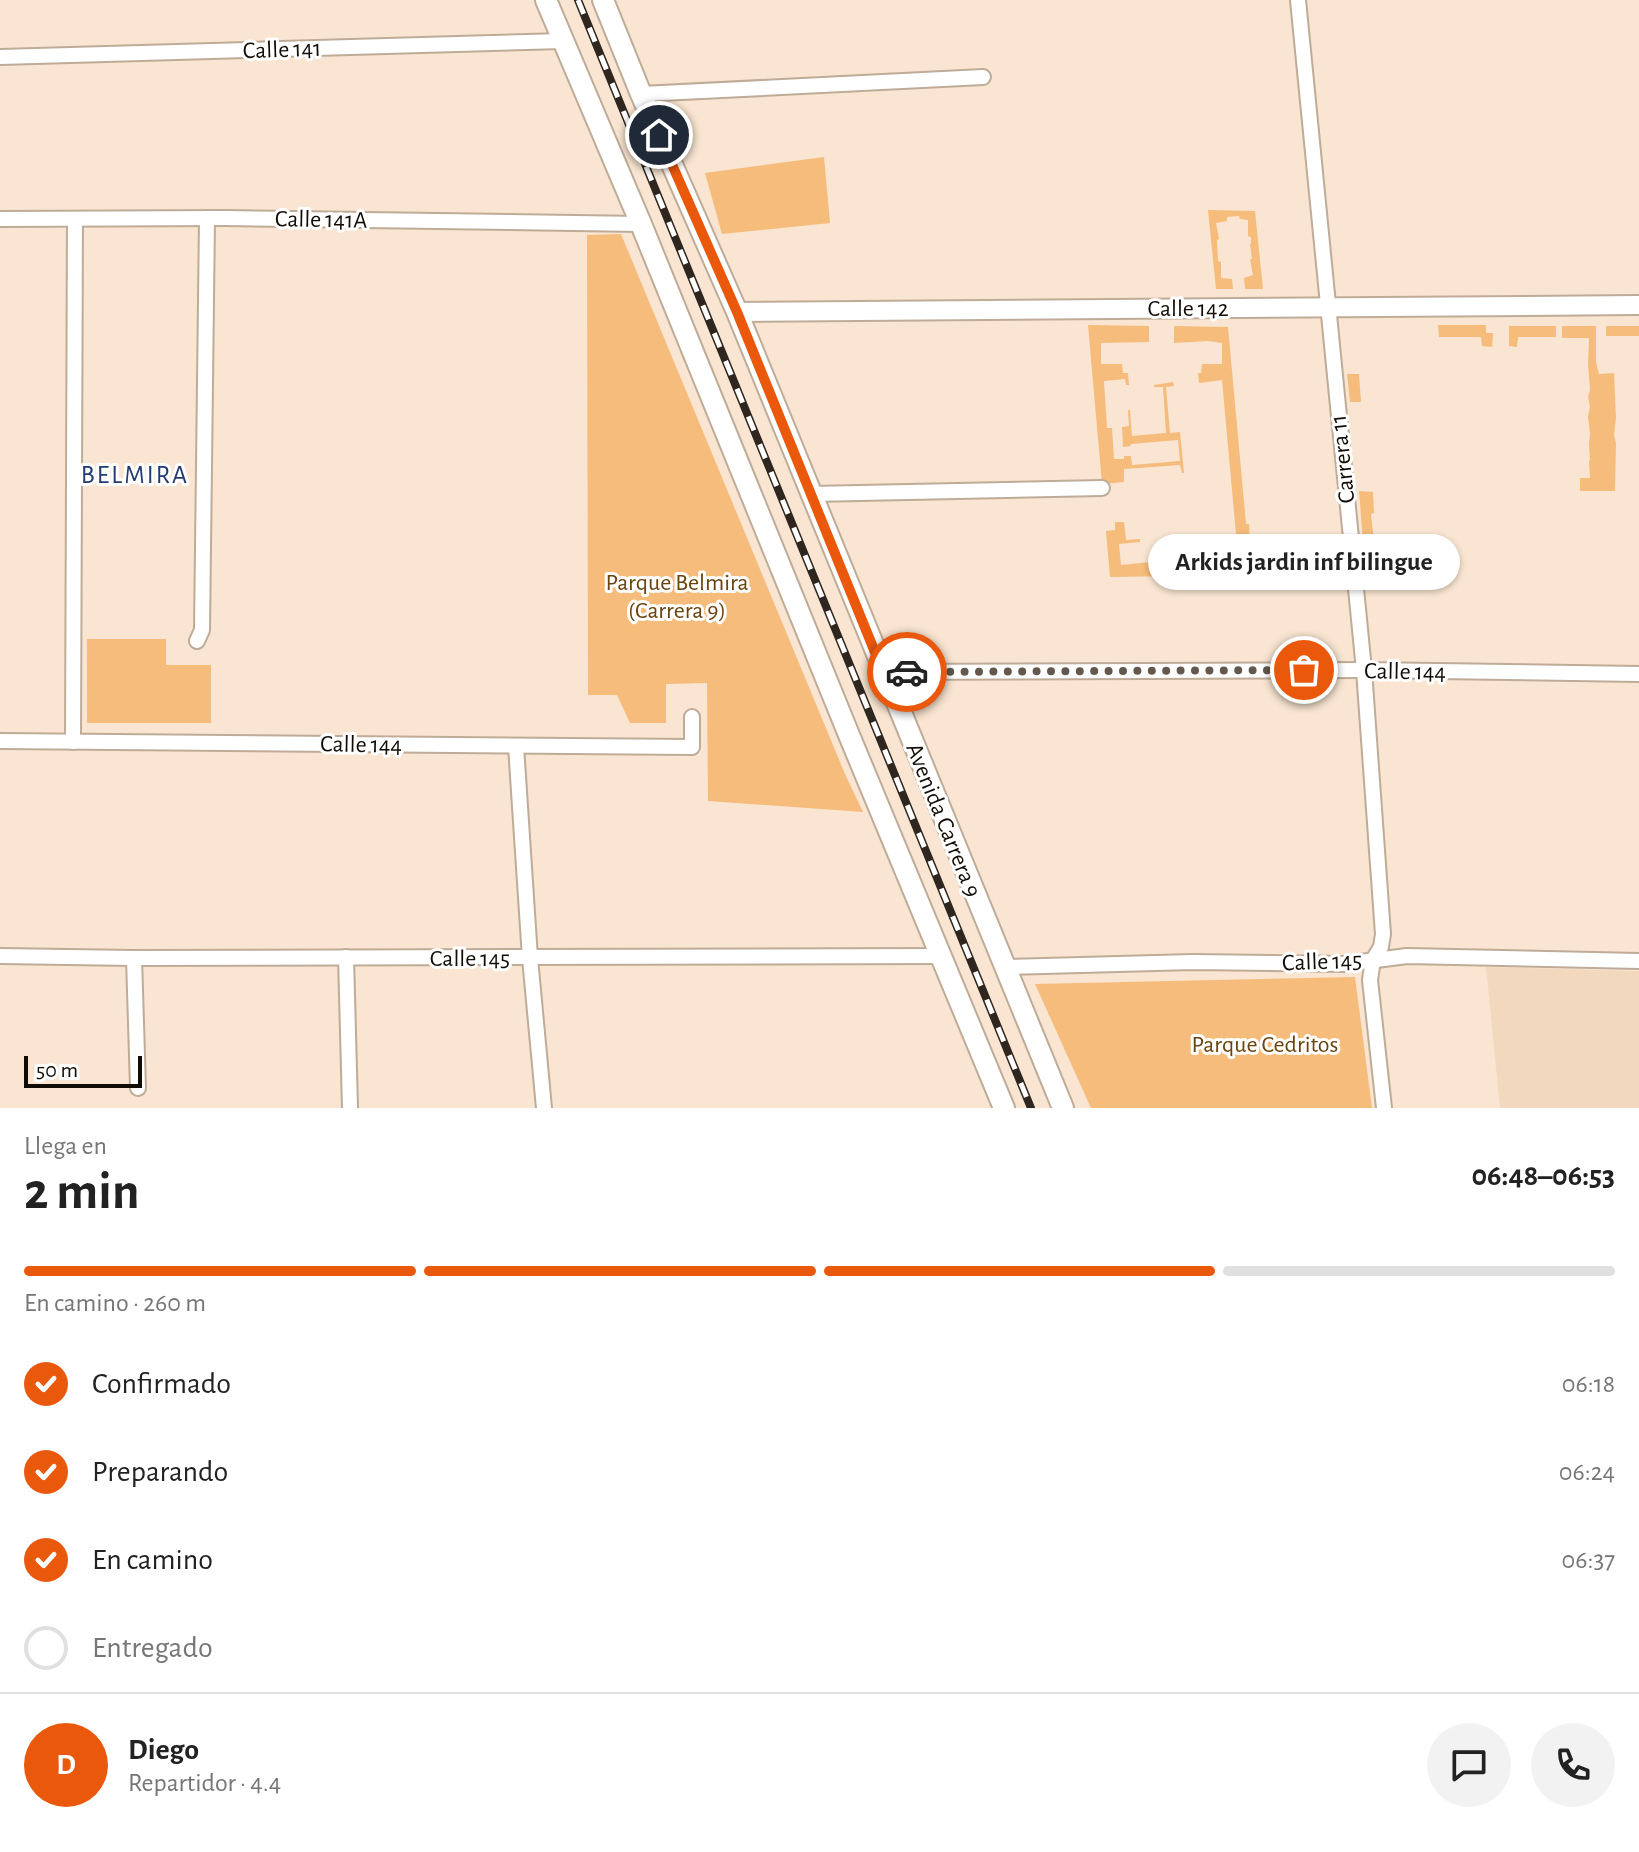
<!DOCTYPE html>
<html lang="es">
<head>
<meta charset="utf-8">
<style>
	body { margin:0; font-family:"Alegreya Sans",sans-serif; background:#f2f2f2; color:#222; height:100vh; display:flex; flex-direction:column; font-size:30px; white-space:nowrap }
	* { box-sizing:border-box; margin:0 }
	p { font-size:26px; color:#767676 }
	.icon { flex:none; width:44px; height:44px; fill:none; stroke:currentColor; stroke-width:2; stroke-linecap:round; stroke-linejoin:round }
	.map { position:relative; height:1108px; overflow:hidden }
	.drawer { display:flex; flex-direction:column; background:#fff; flex:1 }
	.drawer>* { flex:none }
	.scale { position:absolute; left:24px; bottom:20px; width:118px; box-sizing:border-box; padding-left:8px; border:4px solid #120c06; border-top:0; font-size:22px; line-height:28px; white-space:nowrap; color:#120c06; -webkit-text-stroke:6px #fff; paint-order:stroke }
	.pin { position:absolute; display:grid; place-items:center; width:68px; height:68px; color:#fff; margin:-34px; border:4px solid #fff; border-radius:50%; box-shadow:0 2px 8px #0007 }
	.courier { position:absolute; display:grid; place-items:center; width:80px; height:80px; margin:-40px; border:6px solid #ea580c; border-radius:50%; background:#fff; color:#222; box-shadow:0 2px 10px #0007 }
	.bubble { position:absolute; height:56px; border-radius:28px; background:#fff; box-shadow:0 2px 6px #0004; font-size:26px; font-weight:600; line-height:56px; text-align:center }
	.head em { font-style:normal; font-weight:600 }
	.head div { display:flex; flex-direction:column-reverse }
	.head { display:flex; align-items:center; justify-content:space-between; height:136px; padding:0 24px }
	h1 { font-size:52px; font-weight:600; line-height:60px }
	.bar { display:grid; grid-template-columns:repeat(4,1fr); gap:12px 8px; align-content:center; height:96px; padding:0 24px }
	.bar i { height:10px; border-radius:6px; background:#e0e0e0 }
	.bar .current { background:#ea580c }
	.bar p { grid-column:span 4 }
	.line { display:flex; align-items:center; gap:20px; padding:0 24px; border-top:2px solid #e0e0e0 }
	.line div { flex:1 }
	.round { display:grid; place-items:center; flex:none; width:84px; height:84px; border-radius:42px; background:#f2f2f2 }
	ol { padding:0 24px; list-style:none }
	li { display:flex; align-items:center; gap:24px; height:88px }
	li p { margin-inline-start:auto }
	li .icon { padding:8px; border-radius:50%; background:#ea580c; color:#fff; stroke-width:4 }
	li:last-child { color:#767676 }
	li i { width:44px; height:44px; border:4px solid #e0e0e0; border-radius:50% }
	.map>svg:first-child { display:block }
	.built { fill:#f2d9be }
	.green { fill:#f6bc7b }
	.lines { fill:none; stroke-linecap:round; stroke-linejoin:round }
	.street-casing { stroke:#beac98; stroke-width:18 }
	.secondary-casing { stroke:#beac98; stroke-width:22 }
	.primary-casing { stroke:#beac98; stroke-width:24 }
	.street { stroke:#fff; stroke-width:14 }
	.secondary { stroke:#fff; stroke-width:18 }
	.primary { stroke:#fff; stroke-width:20 }
	.rail-casing { stroke:#2e261f; stroke-width:8 }
	.rail { stroke:#fff; stroke-width:5; stroke-dasharray:15; stroke-linecap:butt }
	.done { stroke:#63584d; stroke-width:8; stroke-dasharray:0 14.4 }
	.route { stroke:#ea580c; stroke-width:10 }
	.labels { text-anchor:middle; stroke-width:6; stroke-linejoin:round; paint-order:stroke }
	.street-label { font-size:24px; fill:#120c06; stroke:#fff }
	.park-label { font-size:24px; fill:#6a430d; stroke:#fff }
	.neighbourhood-label { font-size:26px; letter-spacing:2px; fill:#223a71; stroke:#fff }
</style>
</head>
<body>
<div class="map">
<svg width="1639" height="1108" viewBox="0 0 1639 1108">
	<rect width="100%" height="100%" fill="#f9e5d1"/>
	<path class="built" d="M 1486,967 L 1639,971 L 1639,1108 L 1500,1108 Z"/>
	<g class="green">
		<path d="M 824,157 L 830,223 L 722,234 L 705,173 Z"/>
		<path d="M 1208,210 L 1255,211 L 1263,289 L 1245,289 L 1244,278 L 1253,275 L 1250,259 L 1252,259 L 1250,244 L 1251,244 L 1251,237 L 1248,236 L 1248,220 L 1240,219 L 1239,216 L 1227,217 L 1227,221 L 1216,223 L 1219,239 L 1217,240 L 1218,261 L 1221,262 L 1221,278 L 1232,279 L 1233,289 L 1216,289 Z"/>
		<path d="M 621,234 L 845,774 L 863,812 L 708,801 L 707,683 L 666,684 L 666,723 L 630,723 L 617,695 L 588,695 L 587,235 Z"/>
		<path d="M 1088,325 L 1149,326 L 1149,342 L 1101,343 L 1101,364 L 1122,364 L 1123,373 L 1128,373 L 1129,385 L 1126,385 L 1125,379 L 1104,381 L 1107,428 L 1112,428 L 1114,459 L 1124,459 L 1124,456 L 1131,456 L 1132,465 L 1180,461 L 1178,440 L 1131,444 L 1130,446 L 1123,447 L 1122,427 L 1129,426 L 1128,410 L 1130,410 L 1132,436 L 1166,433 L 1163,387 L 1154,387 L 1154,385 L 1173,382 L 1174,386 L 1166,387 L 1170,433 L 1180,432 L 1184,473 L 1182,473 L 1180,465 L 1124,469 L 1124,482 L 1102,484 Z"/>
		<path d="M 1438,325 L 1486,325 L 1486,333 L 1493,333 L 1492,347 L 1482,346 L 1481,337 L 1439,337 Z"/>
		<path d="M 1174,326 L 1228,327 L 1246,524 L 1249,524 L 1251,575 L 1110,577 L 1106,531 L 1115,530 L 1115,522 L 1124,522 L 1126,540 L 1140,539 L 1140,542 L 1119,544 L 1121,565 L 1221,555 L 1222,558 L 1238,556 L 1222,380 L 1199,383 L 1198,373 L 1201,373 L 1202,364 L 1222,364 L 1222,343 L 1208,341 L 1174,343 Z"/>
		<path d="M 1509,326 L 1556,326 L 1556,337 L 1518,337 L 1517,347 L 1509,346 Z"/>
		<path d="M 1562,326 L 1596,326 L 1596,362 L 1599,374 L 1614,373 L 1616,418 L 1614,435 L 1616,443 L 1615,491 L 1580,491 L 1580,478 L 1590,478 L 1589,461 L 1590,460 L 1589,444 L 1590,434 L 1588,416 L 1590,407 L 1588,397 L 1590,390 L 1588,364 L 1589,338 L 1562,338 Z"/>
		<rect x="1606" y="326" width="33" height="10"/>
		<path d="M 1347,374 L 1359,374 L 1361,402 L 1350,402 Z"/>
		<path d="M 1359,491 L 1373,492 L 1374,513 L 1371,514 L 1374,542 L 1363,542 Z"/>
		<path d="M 87,639 L 166,639 L 166,665 L 211,665 L 211,723 L 87,723 Z"/>
		<path d="M 1355,977 L 1372,1108 L 1091,1108 L 1035,984 Z"/>
	</g>
	<g class="lines">
		<defs>
			<g id="street">
				<path d="M 1298,0 L 1364,670 L 1383,934 L 1381,947 L 1373,960 L 1370,980 L 1384,1108"/>
				<path d="M 0,57 L 563,41"/>
				<path d="M 641,94 L 983,77"/>
				<path d="M 0,219 L 225,218 L 641,224"/>
				<path d="M 811,494 L 1102,488"/>
				<path d="M 197,641 L 202,630 L 207,218"/>
				<path d="M 883,672 L 1364,670 L 1639,674"/>
				<path d="M 0,741 L 692,747 L 692,717"/>
				<path d="M 73,742 L 75,219"/>
				<path d="M 516,746 L 530,958 L 544,1108"/>
				<path d="M 0,956 L 134,958 L 941,956"/>
				<path d="M 346,957 L 350,1108"/>
				<path d="M 134,958 L 138,1088"/>
				<path d="M 1004,967 L 1193,962 L 1345,964 L 1407,956 L 1639,961"/>
			</g>
			<path id="secondary" d="M 737,312 L 1639,305"/>
			<g id="primary">
				<path d="M 546,0 L 641,224 L 849,735 L 1004,1108"/>
				<path d="M 603,0 L 641,94 L 737,312 L 1063,1108"/>
			</g>
		</defs>
		<use href="#street" class="street-casing"/>
		<use href="#secondary" class="secondary-casing"/>
		<use href="#primary" class="primary-casing"/>
		<use href="#street" class="street"/>
		<use href="#secondary" class="secondary"/>
		<use href="#primary" class="primary"/>
		<defs>
			<path id="rail" d="M 578,0 L 1031,1108"/>
		</defs>
		<use href="#rail" class="rail-casing"/>
		<use href="#rail" class="rail"/>
	</g>
	<g class="lines">
		<path class="done" d="M 907,672 L 1304,670"/>
		<path class="route" d="M 659,135 L 737,312 L 883,672 L 907,672"/>
	</g>
	<g class="labels">
		<g class="street-label">
			<text transform="translate(282 49) rotate(-2)" y="8">Calle 141</text>
			<text transform="translate(321 219) rotate(1)" y="8">Calle 141A</text>
			<text x="1188" y="316">Calle 142</text>
			<text transform="translate(1342 459) rotate(-96)" y="8">Carrera 11</text>
			<text transform="translate(1405 671) rotate(1)" y="8">Calle 144</text>
			<text transform="translate(361 744) rotate(1)" y="8">Calle 144</text>
			<text transform="translate(944 820) rotate(68)" y="8">Avenida Carrera 9</text>
			<text x="470" y="966">Calle 145</text>
			<text transform="translate(1322 961) rotate(-2)" y="8">Calle 145</text>
		</g>
		<g class="park-label">
			<text x="677" y="590">Parque Belmira<tspan x="677" dy="28">(Carrera 9)</tspan></text>
			<text x="1265" y="1052">Parque Cedritos</text>
		</g>
		<g class="neighbourhood-label">
			<text x="135" y="483">BELMIRA</text>
		</g>
	</g>
</svg>
<div class="scale">50 m</div>
<div class="pin" style="left:1304px;top:670px;background:#ea580c"><svg class="icon" aria-label="bag" viewBox="0 0 24 24"><path d="M5 8h14l-1 12H6zM9 8a3 3 0 0 1 6 0"/></svg></div>
<div class="pin" style="left:659px;top:135px;background:#1f2937"><svg class="icon" aria-label="home" viewBox="0 0 24 24"><path d="M3 11l9-7 9 7M6 9v11h12V9"/></svg></div>
<div class="courier" style="left:907px;top:672px"><svg class="icon" aria-label="car" viewBox="0 0 24 24"><path d="M5 17H2v-5l4-1 3-4h7l3 4 3 1v5h-3M9 17h6M6 11h13"/><circle cx="7" cy="17" r="2"/><circle cx="17" cy="17" r="2"/></svg></div>
<div class="bubble" style="left:1148px;top:534px;width:312px">Arkids jardin inf bilingue</div>
</div>
<section class="drawer">
<div class="head"><div><h1>2 min</h1><p>Llega en</p></div><em>06:48–06:53</em></div>
<div class="bar"><i class="current"></i><i class="current"></i><i class="current"></i><i></i><p>En camino · 260 m</p></div>
<ol>
<li><svg class="icon" aria-label="check" viewBox="0 0 24 24"><path d="M5 12l5 5 9-10"/></svg>Confirmado<p>06:18</p></li>
<li><svg class="icon" aria-label="check" viewBox="0 0 24 24"><path d="M5 12l5 5 9-10"/></svg>Preparando<p>06:24</p></li>
<li><svg class="icon" aria-label="check" viewBox="0 0 24 24"><path d="M5 12l5 5 9-10"/></svg>En camino<p>06:37</p></li>
<li><i></i>Entregado</li>
</ol>
<div class="line" style="height:144px"><b class="round" style="background:#ea580c;color:#fff">D</b><div><b>Diego</b><p>Repartidor · 4.4</p></div><a class="round"><svg class="icon" aria-label="chat" viewBox="0 0 24 24"><path d="M4 5h16v11H9l-5 4z"/></svg></a><a class="round"><svg class="icon" aria-label="phone" viewBox="0 0 24 24"><path d="M5 4h4l2 5-3 2q2 4 5 5l2-3 5 2v4C11 20 4 13 5 4z"/></svg></a></div>
</section>
</body>
</html>
